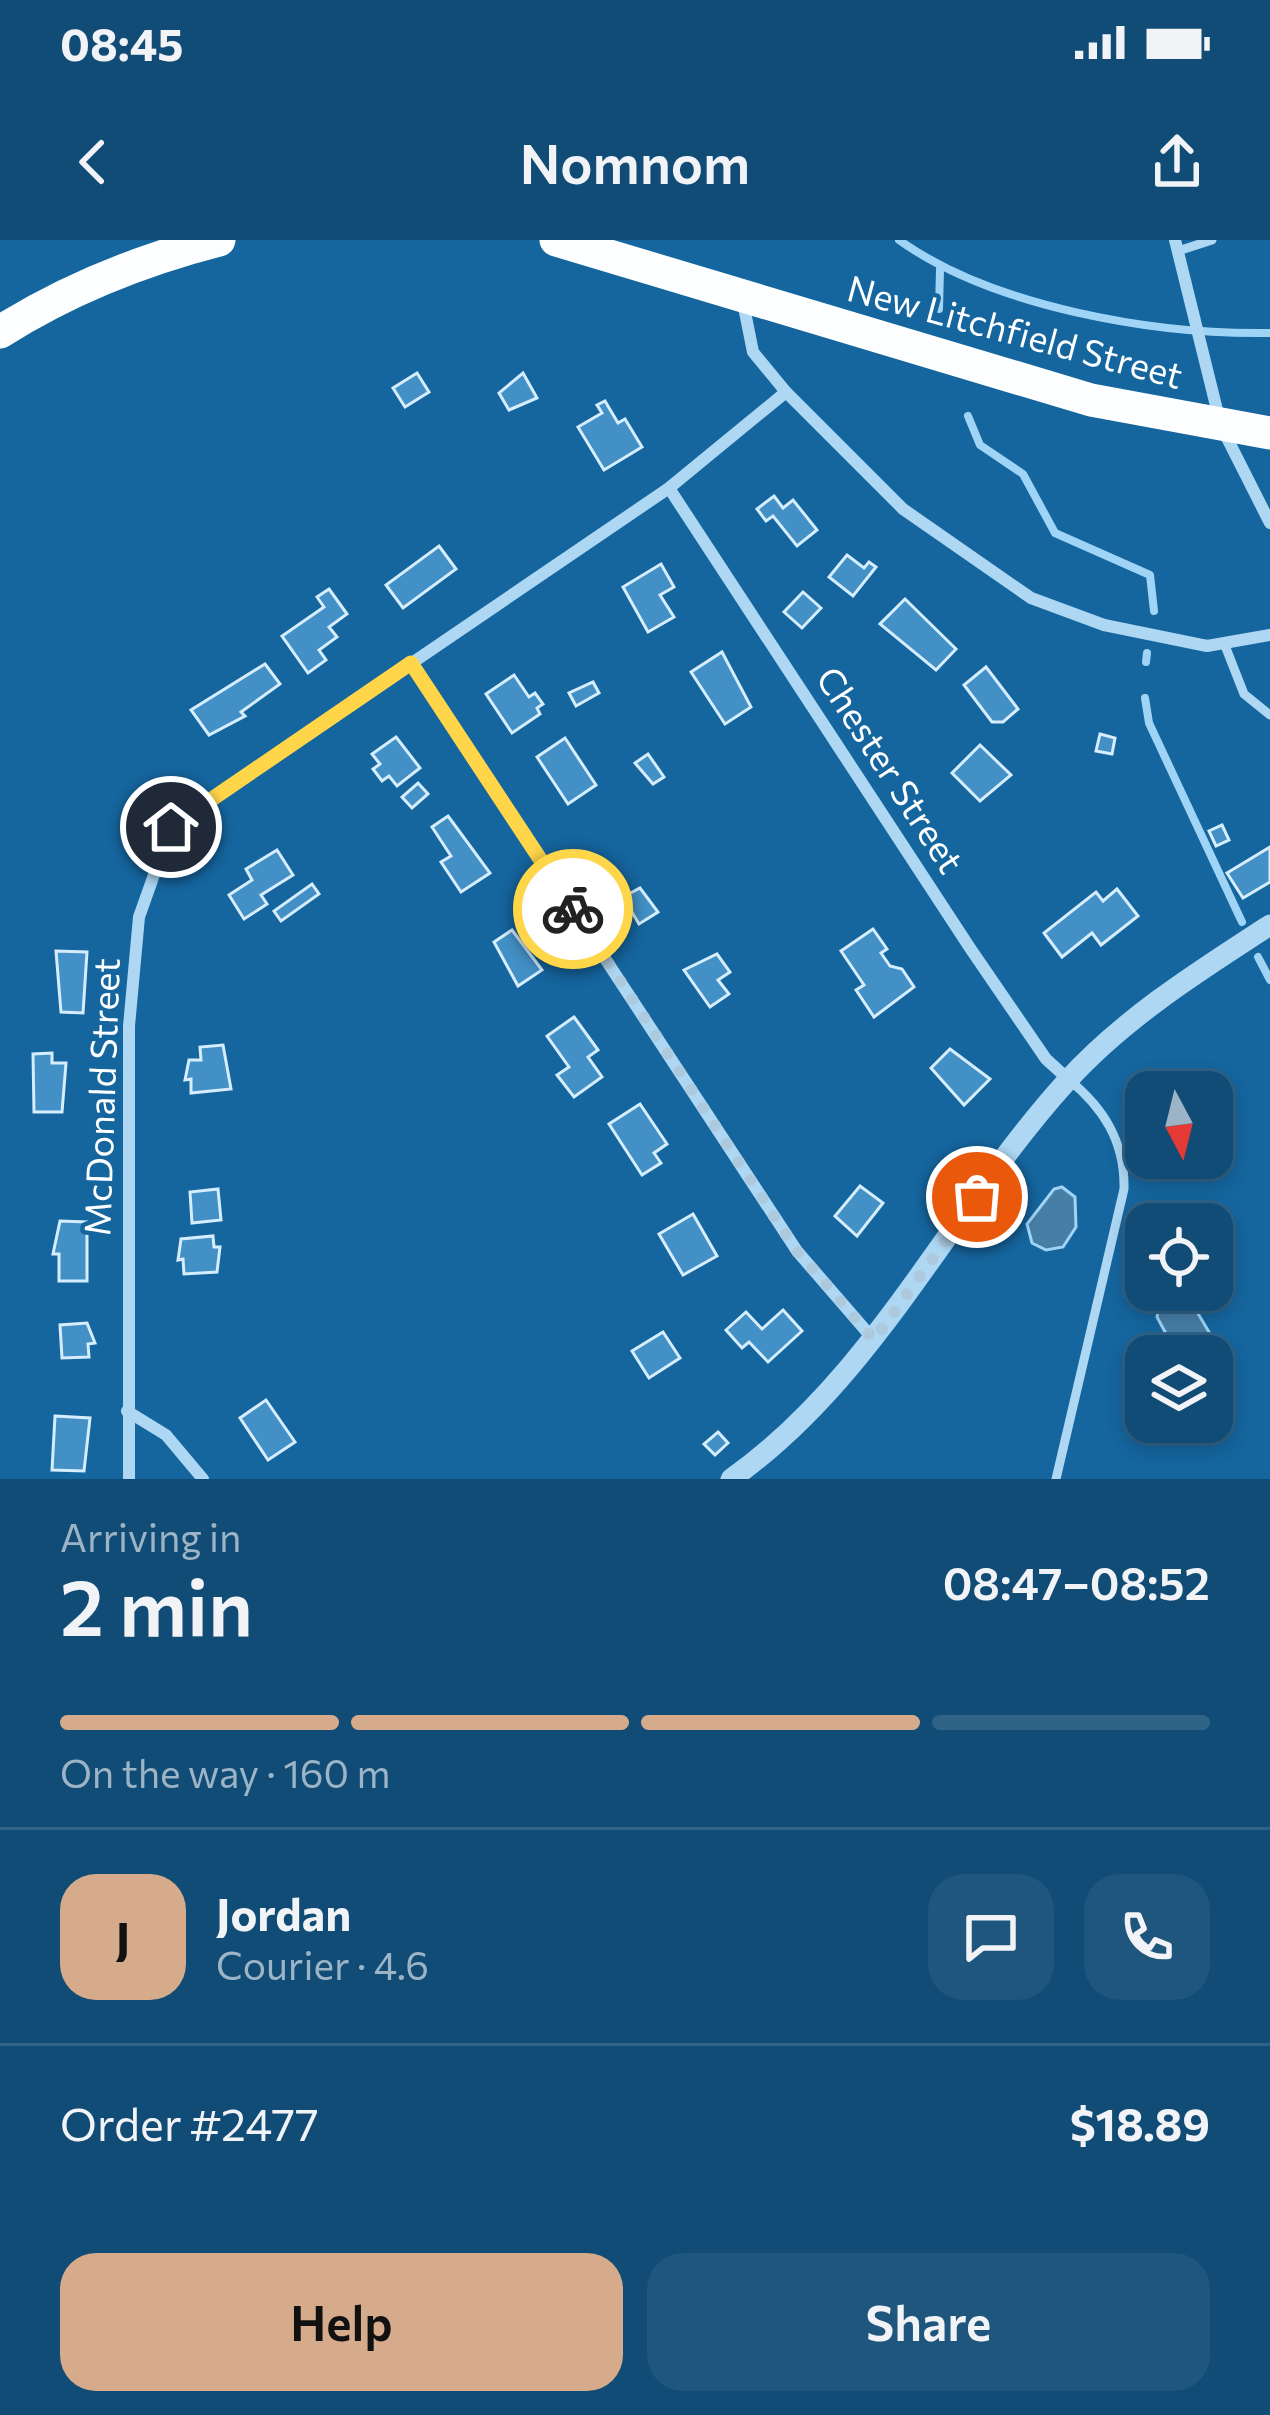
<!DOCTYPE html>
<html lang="en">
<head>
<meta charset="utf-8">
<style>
	body { margin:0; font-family:Commissioner,sans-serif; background:#1e567e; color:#f1f3f6; height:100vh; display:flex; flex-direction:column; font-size:45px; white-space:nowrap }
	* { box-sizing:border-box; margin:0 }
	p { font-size:39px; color:#9cb4c5 }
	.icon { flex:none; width:66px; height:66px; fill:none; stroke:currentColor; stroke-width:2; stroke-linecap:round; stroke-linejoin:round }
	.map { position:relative; height:1239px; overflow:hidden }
	.details { display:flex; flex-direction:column; background:#104c76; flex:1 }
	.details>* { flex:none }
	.needle { width:78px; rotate:173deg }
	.fabs { position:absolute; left:1125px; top:831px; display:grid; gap:24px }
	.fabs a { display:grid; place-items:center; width:108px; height:108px; border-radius:24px; background:#104c76; box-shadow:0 6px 18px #0003,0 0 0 3px #306388; font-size:60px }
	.pin { position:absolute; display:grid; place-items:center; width:102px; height:102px; color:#fff; margin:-51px; border:6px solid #fff; border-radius:50%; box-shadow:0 3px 12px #0007 }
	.courier { position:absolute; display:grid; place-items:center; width:120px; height:120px; margin:-60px; border:9px solid #ffd54a; border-radius:50%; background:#fff; color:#222; box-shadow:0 3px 15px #0007 }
	.summary em { font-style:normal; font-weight:600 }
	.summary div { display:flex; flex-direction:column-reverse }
	.summary { display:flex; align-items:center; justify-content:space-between; height:204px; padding:0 60px }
	h1 { font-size:78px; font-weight:600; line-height:90px }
	.bar { display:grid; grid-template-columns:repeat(4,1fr); gap:18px 12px; align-content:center; height:144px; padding:0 60px }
	.bar i { height:15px; border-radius:9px; background:#306388 }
	.bar .selected { background:#d6ab8b }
	.bar p { grid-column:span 4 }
	.line { display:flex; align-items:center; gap:30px; padding:0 60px; border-top:3px solid #306388 }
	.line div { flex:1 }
	.round { display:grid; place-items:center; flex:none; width:126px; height:126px; border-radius:36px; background:#1e567e }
	.primary-button { display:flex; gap:24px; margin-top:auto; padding:24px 60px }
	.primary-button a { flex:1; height:138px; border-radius:36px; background:#d6ab8b; color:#111; font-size:48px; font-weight:600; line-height:138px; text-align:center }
	.primary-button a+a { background:#1e567e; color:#f1f3f6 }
	.status { display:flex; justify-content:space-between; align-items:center; height:84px; padding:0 60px; background:#104c76; direction:ltr }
	.status svg { height:33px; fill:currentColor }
	header { display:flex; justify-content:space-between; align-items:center; height:156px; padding:0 60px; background:#104c76; font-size:54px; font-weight:600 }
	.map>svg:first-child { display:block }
	.water { fill:#477ea6; stroke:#9fd4f6; stroke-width:3 }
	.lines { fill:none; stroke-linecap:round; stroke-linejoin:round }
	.stream { stroke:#9fd4f6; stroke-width:8 }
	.building { fill:#4290c6; stroke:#d5edfd; stroke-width:3 }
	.service { stroke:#add7f3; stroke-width:9 }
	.minor { stroke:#add7f3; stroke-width:12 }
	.tertiary { stroke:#add7f3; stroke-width:21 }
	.trunk { stroke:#fcfeff; stroke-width:33 }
	.done { stroke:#adc9dd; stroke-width:12; stroke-dasharray:0 21.6 }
	.route { stroke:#ffd54a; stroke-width:15 }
	.labels { text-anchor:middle; stroke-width:9; stroke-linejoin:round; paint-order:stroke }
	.street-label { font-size:36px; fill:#fff; stroke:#15659e }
</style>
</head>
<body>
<div class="status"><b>08:45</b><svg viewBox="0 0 49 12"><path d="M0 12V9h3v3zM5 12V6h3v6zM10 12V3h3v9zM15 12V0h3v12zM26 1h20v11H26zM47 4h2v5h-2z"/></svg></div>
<header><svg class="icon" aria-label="back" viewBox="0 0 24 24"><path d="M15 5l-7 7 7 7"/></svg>Nomnom<svg class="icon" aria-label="share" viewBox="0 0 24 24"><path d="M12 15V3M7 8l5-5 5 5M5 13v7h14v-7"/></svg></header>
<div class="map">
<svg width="1270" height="1239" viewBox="0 0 1270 1239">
	<rect width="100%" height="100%" fill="#15659e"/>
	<g class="water">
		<path d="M 1062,947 L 1075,957 L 1076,987 L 1063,1007 L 1046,1010 L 1032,1003 L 1027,984 L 1054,949 Z"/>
		<path d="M 1162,1050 L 1184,1050 L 1228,1124 L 1232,1147 L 1216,1171 L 1212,1172 L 1212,1116 L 1178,1116 L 1157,1077 Z"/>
	</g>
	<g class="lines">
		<g class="stream">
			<path d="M 899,0 C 993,67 1154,95 1270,93"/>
			<path d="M 939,69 L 940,29"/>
			<path d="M 968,176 L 980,205 L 1023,234 L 1055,293 L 1150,335 L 1154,371"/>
			<path d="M 1146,422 L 1147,413"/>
			<path d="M 1145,458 L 1149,483 L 1242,682"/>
			<path d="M 1258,717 L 1270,740"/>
		</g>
	</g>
	<g class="building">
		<path d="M 417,133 L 429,152 L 405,167 L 393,148 Z"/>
		<path d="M 523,133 L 537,158 L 509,170 L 499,153 Z"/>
		<path d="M 605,161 L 618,183 L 625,179 L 642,207 L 604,230 L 578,187 L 602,173 L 597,165 Z"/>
		<path d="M 774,256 L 783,268 L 793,260 L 817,290 L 797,306 L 773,276 L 766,281 L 757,269 Z"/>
		<path d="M 439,306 L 456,329 L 403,368 L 386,345 Z"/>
		<path d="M 847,315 L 864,328 L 869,322 L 876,327 L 853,356 L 829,337 Z"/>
		<path d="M 661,324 L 674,347 L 660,355 L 674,377 L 648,392 L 623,347 Z"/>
		<path d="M 329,349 L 347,374 L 329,387 L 337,397 L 319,410 L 326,420 L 308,433 L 282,396 L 324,367 L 317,357 Z"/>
		<path d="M 803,352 L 821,368 L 802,388 L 784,372 Z"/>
		<path d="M 905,359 L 956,409 L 936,430 L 880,384 Z"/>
		<path d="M 722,412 L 751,467 L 725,484 L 691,432 Z"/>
		<path d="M 265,424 L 280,444 L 241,472 L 245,476 L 209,495 L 191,470 Z"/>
		<path d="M 986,427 L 1018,469 L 1003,482 L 992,482 L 964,445 Z"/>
		<path d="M 514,435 L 529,457 L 535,453 L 543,464 L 537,468 L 540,474 L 512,493 L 486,454 Z"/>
		<path d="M 593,442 L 599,453 L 576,466 L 569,453 Z"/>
		<path d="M 1100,494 L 1115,498 L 1112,514 L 1096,511 Z"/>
		<path d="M 396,497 L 420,528 L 397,546 L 389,536 L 382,541 L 373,529 L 380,524 L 372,514 Z"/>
		<path d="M 565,498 L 596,545 L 568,564 L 537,517 Z"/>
		<path d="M 980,505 L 1011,535 L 980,561 L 952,533 Z"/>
		<path d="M 648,514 L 664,537 L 653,544 L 635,523 Z"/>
		<path d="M 418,543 L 428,554 L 412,568 L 402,557 Z"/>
		<path d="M 448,576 L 490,633 L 461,652 L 441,622 L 451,616 L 432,587 Z"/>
		<path d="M 1222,585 L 1229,600 L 1216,606 L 1209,591 Z"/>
		<path d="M 1270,607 L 1270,642 L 1243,658 L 1227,633 Z"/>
		<path d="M 277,610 L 293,635 L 261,655 L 267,664 L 244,679 L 229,655 L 252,640 L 246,629 Z"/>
		<path d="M 312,644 L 319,654 L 281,681 L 274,671 Z"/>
		<path d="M 640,648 L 658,672 L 639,684 L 623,657 Z"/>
		<path d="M 1117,649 L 1138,676 L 1101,705 L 1092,693 L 1062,717 L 1044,693 L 1096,652 L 1103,661 Z"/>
		<path d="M 873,689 L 887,709 L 881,713 L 890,726 L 902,729 L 914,747 L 874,777 L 856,750 L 864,745 L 841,711 Z"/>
		<path d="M 512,690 L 542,730 L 518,746 L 494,702 Z"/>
		<path d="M 56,711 L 87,712 L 83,773 L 61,772 Z"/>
		<path d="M 717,714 L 730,732 L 718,740 L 729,754 L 710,767 L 684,730 Z"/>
		<path d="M 574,777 L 598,810 L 588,817 L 602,837 L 574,857 L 557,835 L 569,827 L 547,796 Z"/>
		<path d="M 223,805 L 231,849 L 191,853 L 191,839 L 185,840 L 189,820 L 201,820 L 200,807 Z"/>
		<path d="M 950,809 L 990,839 L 964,865 L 931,828 Z"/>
		<path d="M 52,813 L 52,823 L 66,823 L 62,872 L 34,872 L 33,814 Z"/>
		<path d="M 640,864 L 667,904 L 654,913 L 661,923 L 642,935 L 609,884 Z"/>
		<path d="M 860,946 L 883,963 L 857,996 L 835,976 Z"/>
		<path d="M 218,949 L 221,980 L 192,983 L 190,952 Z"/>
		<path d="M 693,974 L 717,1016 L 683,1035 L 659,994 Z"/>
		<path d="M 60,981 L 87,982 L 87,1041 L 59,1041 L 59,1014 L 53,1014 Z"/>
		<path d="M 213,996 L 214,1007 L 220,1007 L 217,1032 L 184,1034 L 183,1019 L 178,1020 L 181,999 Z"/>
		<path d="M 783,1070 L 802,1091 L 768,1122 L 749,1102 L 742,1108 L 726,1090 L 746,1072 L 762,1089 Z"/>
		<path d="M 87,1083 L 95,1103 L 88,1104 L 89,1117 L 62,1118 L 60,1085 Z"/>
		<path d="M 663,1092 L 680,1118 L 649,1138 L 632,1111 Z"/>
		<path d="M 266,1160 L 295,1202 L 268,1220 L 240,1178 Z"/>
		<path d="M 55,1176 L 90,1178 L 84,1231 L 52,1230 Z"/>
		<path d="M 718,1192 L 728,1203 L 715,1215 L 704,1204 Z"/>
	</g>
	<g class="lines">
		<g class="service">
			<path d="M 1178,11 L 1212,0"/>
			<path d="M 1224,403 L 1244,454 L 1270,475"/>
			<path d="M 1056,1239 L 1124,949 C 1125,902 1104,868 1068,839"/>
		</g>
		<g class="minor">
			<path d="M 1175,0 L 1221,186 L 1270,283"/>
			<path d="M 743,62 L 753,112 L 786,152 L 903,269 L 1031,358 L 1104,385 L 1207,406 L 1270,395"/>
			<path d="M 669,248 L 970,708 L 1046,819 L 1068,839"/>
			<path d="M 411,423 L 797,1011 L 874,1100"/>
			<path d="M 127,1171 L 166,1195 L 203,1239"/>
			<path d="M 129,1239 L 129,786 L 139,677 L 171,587 L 669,248 L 786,152"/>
		</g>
		<path class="tertiary" d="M 731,1239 C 875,1137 950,970 1067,841 C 1124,778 1199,731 1270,685"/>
		<g class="trunk">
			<path d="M 556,0 L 1091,160 L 1270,193"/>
			<path d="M 0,92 C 68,49 141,20 219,0"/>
		</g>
	</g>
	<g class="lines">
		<path class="done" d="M 573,669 L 797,1011 L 874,1100 L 977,957"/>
		<path class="route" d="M 171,587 L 411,423 L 573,669"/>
	</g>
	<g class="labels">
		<g class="street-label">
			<text transform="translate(1015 92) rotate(15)" y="13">New Litchfield Street</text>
			<text transform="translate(890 530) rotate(57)" y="13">Chester Street</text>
			<text transform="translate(102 857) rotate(-88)" y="13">McDonald Street</text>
		</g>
	</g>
</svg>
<div class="fabs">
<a><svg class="needle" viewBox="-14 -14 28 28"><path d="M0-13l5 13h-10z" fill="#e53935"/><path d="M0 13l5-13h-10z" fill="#9cb4c5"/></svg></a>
<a><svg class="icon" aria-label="locate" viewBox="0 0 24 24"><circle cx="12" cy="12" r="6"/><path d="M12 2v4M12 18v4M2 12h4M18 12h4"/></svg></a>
<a><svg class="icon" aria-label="layers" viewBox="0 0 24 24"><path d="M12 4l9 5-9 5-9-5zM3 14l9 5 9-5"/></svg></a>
</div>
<div class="pin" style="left:977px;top:957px;background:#ea580c"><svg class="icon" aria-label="bag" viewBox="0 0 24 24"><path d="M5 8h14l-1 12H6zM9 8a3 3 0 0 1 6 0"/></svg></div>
<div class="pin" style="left:171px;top:587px;background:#1f2937"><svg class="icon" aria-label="home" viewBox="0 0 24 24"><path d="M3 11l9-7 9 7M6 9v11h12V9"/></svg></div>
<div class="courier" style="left:573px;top:669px"><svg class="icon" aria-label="bike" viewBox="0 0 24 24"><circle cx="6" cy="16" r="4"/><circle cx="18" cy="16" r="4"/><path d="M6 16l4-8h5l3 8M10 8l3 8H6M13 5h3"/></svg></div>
</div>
<section class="details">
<div class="summary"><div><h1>2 min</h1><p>Arriving in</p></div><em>08:47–08:52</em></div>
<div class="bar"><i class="selected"></i><i class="selected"></i><i class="selected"></i><i></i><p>On the way · 160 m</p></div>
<div class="line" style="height:216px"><b class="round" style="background:#d6ab8b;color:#111">J</b><div><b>Jordan</b><p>Courier · 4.6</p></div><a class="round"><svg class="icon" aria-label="chat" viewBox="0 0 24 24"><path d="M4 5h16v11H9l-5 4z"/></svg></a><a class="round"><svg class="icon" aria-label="phone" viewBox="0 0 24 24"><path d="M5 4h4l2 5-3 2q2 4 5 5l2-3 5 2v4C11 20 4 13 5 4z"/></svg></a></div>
<div class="line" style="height:156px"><div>Order #2477</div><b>$18.89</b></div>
<div class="primary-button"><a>Help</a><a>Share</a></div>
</section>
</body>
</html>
